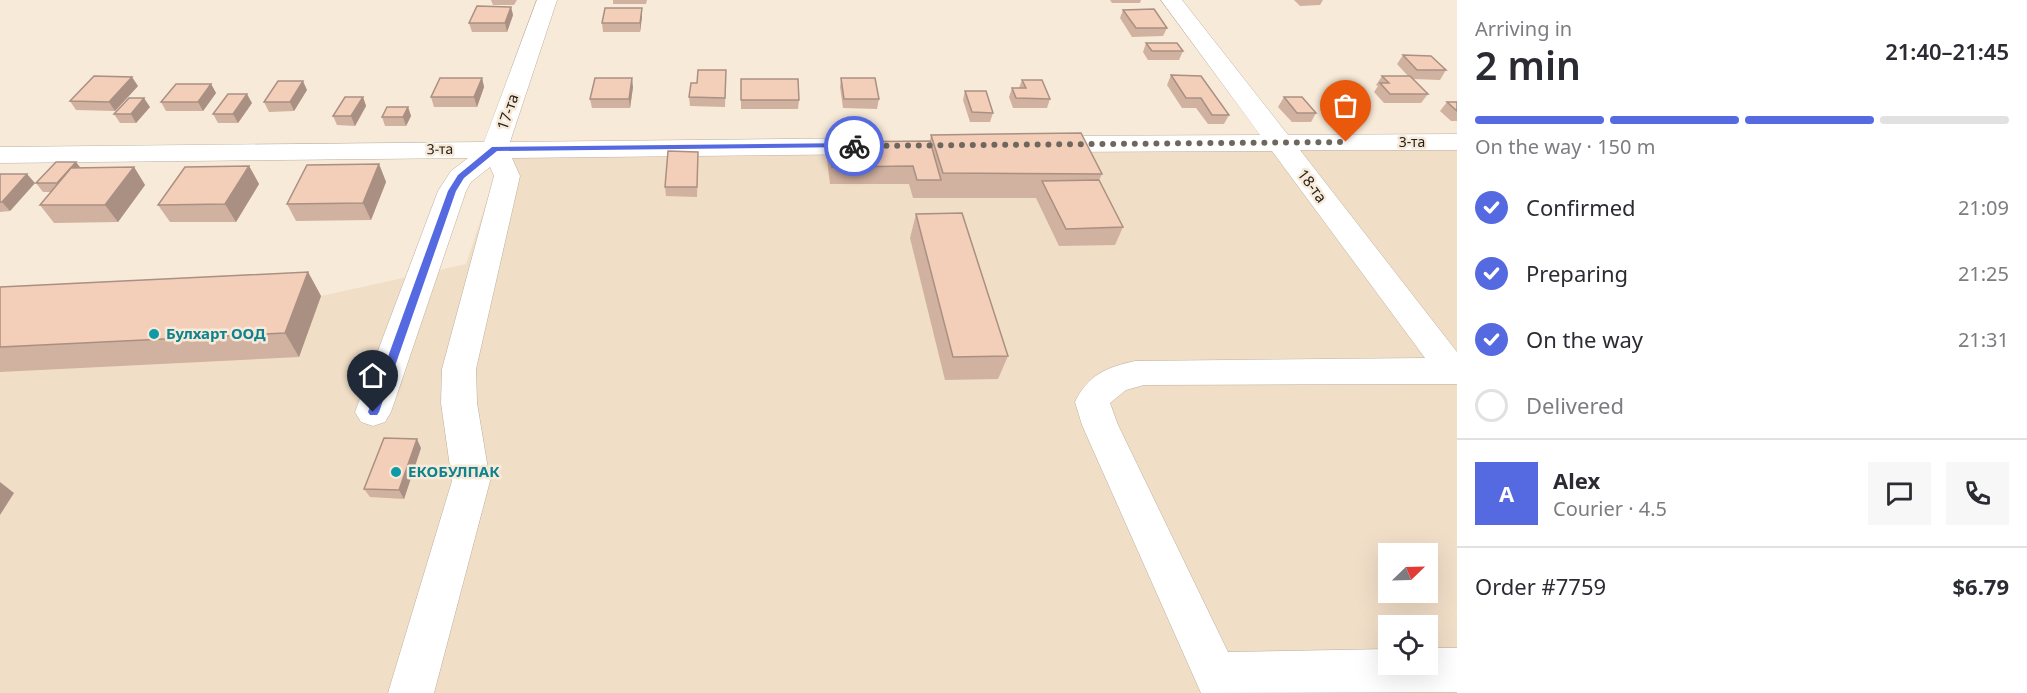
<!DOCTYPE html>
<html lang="en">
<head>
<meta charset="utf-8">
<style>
	body { margin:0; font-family:"Noto Sans",sans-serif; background:#f7f7f7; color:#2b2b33; height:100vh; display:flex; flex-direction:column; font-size:22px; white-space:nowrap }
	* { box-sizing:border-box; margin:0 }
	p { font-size:20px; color:#7c7c81 }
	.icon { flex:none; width:33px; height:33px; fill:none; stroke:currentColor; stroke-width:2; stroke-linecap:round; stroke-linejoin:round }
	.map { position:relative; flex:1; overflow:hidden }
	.side { display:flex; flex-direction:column; background:#fff; width:570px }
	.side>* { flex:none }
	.needle { width:39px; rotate:67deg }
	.tools { position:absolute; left:1378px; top:543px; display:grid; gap:12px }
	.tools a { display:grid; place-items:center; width:60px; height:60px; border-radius:0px; background:#fff; box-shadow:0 6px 24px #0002; font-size:30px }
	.pin { position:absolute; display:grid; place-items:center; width:51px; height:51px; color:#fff; margin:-62px -26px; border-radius:50% 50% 50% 0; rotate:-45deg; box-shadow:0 0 6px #0007 }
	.pin .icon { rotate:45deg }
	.courier { position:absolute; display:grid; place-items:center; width:60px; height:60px; margin:-30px; border:4px solid #556ae0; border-radius:50%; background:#fff; color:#222; box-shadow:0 2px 8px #0007 }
	.headline em { font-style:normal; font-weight:600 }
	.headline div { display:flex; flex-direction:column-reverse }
	.headline { display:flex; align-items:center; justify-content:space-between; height:102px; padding:0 18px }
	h1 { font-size:39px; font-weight:600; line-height:45px }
	.bar { display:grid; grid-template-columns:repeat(4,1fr); gap:9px 6px; align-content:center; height:72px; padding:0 18px }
	.bar i { height:8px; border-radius:4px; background:#e1e1e2 }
	.bar .active { background:#556ae0 }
	.bar p { grid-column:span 4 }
	.line { display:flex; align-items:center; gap:15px; padding:0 18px; border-top:2px solid #e1e1e2 }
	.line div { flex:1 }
	.round { display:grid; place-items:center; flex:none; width:63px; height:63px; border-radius:0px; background:#f7f7f7 }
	ol { padding:0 18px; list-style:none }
	li { display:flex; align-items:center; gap:18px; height:66px }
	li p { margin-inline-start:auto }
	li .icon { padding:6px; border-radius:50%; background:#556ae0; color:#fff; stroke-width:4 }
	li:last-child { color:#7c7c81 }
	li i { width:33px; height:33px; border:3px solid #e1e1e2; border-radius:50% }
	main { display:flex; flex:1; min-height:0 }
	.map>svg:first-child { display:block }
	.built { fill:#f1dec7; fill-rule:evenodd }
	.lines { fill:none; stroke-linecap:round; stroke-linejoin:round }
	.minor-casing { stroke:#bcaf9e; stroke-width:1 }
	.minor { fill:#fff; fill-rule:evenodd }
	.wall { fill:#d1b19f }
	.shaded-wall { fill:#aa9082 }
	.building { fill:#f3ceb9; stroke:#aa9082; stroke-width:1.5 }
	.route { fill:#556ae0 }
	.done { stroke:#6f675d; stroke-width:6; stroke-dasharray:0 10.8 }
	.culture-dot { fill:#0f9aa8; stroke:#f8ead9; stroke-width:2 }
	.labels { text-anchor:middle; stroke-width:5; stroke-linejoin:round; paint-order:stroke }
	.far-street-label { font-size:14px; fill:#25201a; stroke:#f8ead9 }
	.street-label { font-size:15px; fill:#25201a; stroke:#f8ead9 }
	.culture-label { font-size:15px; font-weight:bold; fill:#0d838f; stroke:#f8ead9; text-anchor:start }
</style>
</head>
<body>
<main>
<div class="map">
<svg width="1457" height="693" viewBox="0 0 1457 693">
	<rect width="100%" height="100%" fill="#f8ead9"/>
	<path class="built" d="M 1457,148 L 1457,693 L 0,693 L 0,312 L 321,296 L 466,264 L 501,158 ZM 1389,554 L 1428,554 L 1428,592 L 1389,592 ZM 1389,626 L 1428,626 L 1428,664 L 1389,664 Z"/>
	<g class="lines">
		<defs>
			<g id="minor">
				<path d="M 537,0 L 557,0 L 510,142 L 873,138 L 882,141 L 886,146 L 882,151 L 873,154 L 512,158 L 520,176 L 476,369 L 477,403 L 490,481 L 434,693 L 388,693 L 452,481 L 441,403 L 442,369 L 494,176 L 490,167 L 471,182 L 466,191 L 391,412 L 385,422 L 373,426 L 361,422 L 355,412 L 438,191 L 451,171 L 468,158 L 0,163 L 0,147 L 484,142 Z"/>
				<path d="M 1161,0 L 1182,0 L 1288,135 L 1457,134 L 1457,150 L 1300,150 L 1457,352 L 1457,384 L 1144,385 L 1126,390 L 1110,403 L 1118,425 L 1228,652 L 1389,649 L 1389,664 L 1428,664 L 1428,648 L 1457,648 L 1457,692 L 1201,693 L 1082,425 L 1075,402 C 1088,375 1107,367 1135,361 L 1425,358 L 1272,151 L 1042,152 L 1033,149 L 1029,144 L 1033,139 L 1042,136 L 1260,135 Z"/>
			</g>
		</defs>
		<use href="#minor" class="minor-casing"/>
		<use href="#minor" class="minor"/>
	</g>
	<g class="wall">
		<path d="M 491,0 L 517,0 L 514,5 L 493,5 Z"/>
		<path d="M 613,0 L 647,0 L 646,4 L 613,4 Z"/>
		<path d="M 1110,0 L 1141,0 L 1140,3 L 1112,3 Z"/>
		<path d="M 1294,0 L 1323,0 L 1320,5 L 1300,6 Z"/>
		<path d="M 511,7 L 513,15 L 507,32 L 472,32 L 469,23 Z"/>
		<path d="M 1123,10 L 1167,28 L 1163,36 L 1132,37 L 1120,18 Z"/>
		<path d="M 642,17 L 640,32 L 603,32 L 602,23 Z"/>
		<path d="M 1146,43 L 1183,51 L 1179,60 L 1148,60 L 1143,52 Z"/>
		<path d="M 1403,55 L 1446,70 L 1440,80 L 1413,79 L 1428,94 L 1421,103 L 1384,103 L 1374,92 L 1378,86 L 1376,85 L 1382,76 L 1408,76 L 1397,64 Z"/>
		<path d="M 1171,75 L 1229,115 L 1224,124 L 1208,124 L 1196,108 L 1182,108 L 1167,85 Z"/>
		<path d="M 482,78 L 484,87 L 477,107 L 434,107 L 431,97 Z"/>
		<path d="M 841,78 L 879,99 L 877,109 L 843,108 L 840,87 Z"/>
		<path d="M 726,79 L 725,107 L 690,106 L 689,97 L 697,83 Z"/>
		<path d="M 741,79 L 799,100 L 798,109 L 741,109 Z"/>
		<path d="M 1022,80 L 1050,99 L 1047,108 L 1013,108 L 1009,97 L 1012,88 L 1019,88 Z"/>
		<path d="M 211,84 L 216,93 L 203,111 L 166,111 L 161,102 Z"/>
		<path d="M 138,86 L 115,111 L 76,110 L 70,101 Z"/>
		<path d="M 633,87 L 630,108 L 592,108 L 590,99 Z"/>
		<path d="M 307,90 L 294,111 L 269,112 L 264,102 Z"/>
		<path d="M 965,91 L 993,113 L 990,122 L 970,122 L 963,100 Z"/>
		<path d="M 363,97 L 366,106 L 355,126 L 337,125 L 333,116 Z"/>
		<path d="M 1284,97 L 1316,113 L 1311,122 L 1292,122 L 1278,107 Z"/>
		<path d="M 1447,102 L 1457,102 L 1457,121 L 1451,121 L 1440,111 Z"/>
		<path d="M 252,103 L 238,123 L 218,123 L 213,114 Z"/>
		<path d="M 150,107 L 136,123 L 120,123 L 114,114 Z"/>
		<path d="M 408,107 L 411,116 L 406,126 L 385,126 L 382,117 Z"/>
		<path d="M 931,135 L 1102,174 L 1099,180 L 1123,227 L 1115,245 L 1059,246 L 1036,198 L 913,198 L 909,184 L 830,184 L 827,159 L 829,142 L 930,141 Z"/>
		<path d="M 698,152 L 697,197 L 666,196 L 665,187 Z"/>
		<path d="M 379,164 L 386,182 L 371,220 L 296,221 L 287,204 Z"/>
		<path d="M 249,166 L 259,184 L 236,222 L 170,222 L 158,205 Z"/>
		<path d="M 134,167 L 145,185 L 118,222 L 54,223 L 40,205 L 51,192 L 43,192 L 36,183 L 80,168 Z"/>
		<path d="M 0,174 L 35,183 L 10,211 L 0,212 Z"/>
		<path d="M 916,214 L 1008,356 L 998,379 L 945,380 L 910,238 Z"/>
		<path d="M 308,272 L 321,296 L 299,357 L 0,372 L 0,287 Z"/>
		<path d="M 421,448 L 404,499 L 370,497 L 364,489 Z"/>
	</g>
	<g class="shaded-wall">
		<path d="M 511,7 L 513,15 L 507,32 L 505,23 Z"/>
		<path d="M 642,8 L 642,17 L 640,32 L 640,23 Z"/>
		<path d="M 132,77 L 138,86 L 115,111 L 109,102 Z"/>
		<path d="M 482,78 L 484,87 L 477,107 L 474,97 Z"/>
		<path d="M 632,78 L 633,87 L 630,108 L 629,99 Z"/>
		<path d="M 303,81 L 307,90 L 294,111 L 290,102 Z"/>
		<path d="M 211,84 L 216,93 L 203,111 L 198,102 Z"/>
		<path d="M 247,94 L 252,103 L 238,123 L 233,114 Z"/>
		<path d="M 363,97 L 366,106 L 355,126 L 351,116 Z"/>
		<path d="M 144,98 L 150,107 L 136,123 L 131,114 Z"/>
		<path d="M 408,107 L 411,116 L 406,126 L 403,117 Z"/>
		<path d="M 76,162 L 83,171 L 64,192 L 57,183 Z"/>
		<path d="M 379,164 L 386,182 L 371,220 L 363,203 Z"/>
		<path d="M 249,166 L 259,184 L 236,222 L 225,204 Z"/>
		<path d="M 134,167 L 145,185 L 118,222 L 105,205 Z"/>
		<path d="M 27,174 L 35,183 L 10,211 L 2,202 Z"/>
		<path d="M 308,272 L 321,296 L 299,357 L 285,333 Z"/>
		<path d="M 417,439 L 421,448 L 404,499 L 399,490 Z"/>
		<path d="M 0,482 L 14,493 L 0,515 Z"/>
	</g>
	<g class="building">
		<path d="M 477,6 L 511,7 L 505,23 L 469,23 Z"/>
		<path d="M 605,8 L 642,8 L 640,23 L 602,23 Z"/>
		<path d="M 1154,9 L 1167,28 L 1136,28 L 1123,10 Z"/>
		<path d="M 1146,43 L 1177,43 L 1183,51 L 1152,51 Z"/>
		<path d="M 1403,55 L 1431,56 L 1446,70 L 1417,70 Z"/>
		<path d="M 698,70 L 726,70 L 725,98 L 689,97 L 691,83 L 697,83 Z"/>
		<path d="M 1171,75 L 1201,76 L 1229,115 L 1212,115 L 1201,98 L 1186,98 Z"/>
		<path d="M 94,76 L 132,77 L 109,102 L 70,101 Z"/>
		<path d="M 1382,76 L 1410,76 L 1428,94 L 1390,94 L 1380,83 L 1389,83 Z"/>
		<path d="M 440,78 L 482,78 L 474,97 L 431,97 Z"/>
		<path d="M 595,78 L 632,78 L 629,99 L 590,99 Z"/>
		<path d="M 841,78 L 875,78 L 879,99 L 844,99 Z"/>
		<path d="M 741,79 L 798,79 L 799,100 L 741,100 Z"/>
		<path d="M 1022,80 L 1042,80 L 1050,99 L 1016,98 L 1012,88 L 1026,88 Z"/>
		<path d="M 278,81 L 303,81 L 290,102 L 264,102 Z"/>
		<path d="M 176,84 L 211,84 L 198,102 L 161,102 Z"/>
		<path d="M 965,91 L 986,91 L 993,113 L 972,112 Z"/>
		<path d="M 228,94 L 247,94 L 233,114 L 213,114 Z"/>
		<path d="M 345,97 L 363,97 L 351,116 L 333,116 Z"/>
		<path d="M 1284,97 L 1302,97 L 1316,113 L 1297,113 Z"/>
		<path d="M 129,98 L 144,98 L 131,114 L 114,114 Z"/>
		<path d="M 1447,102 L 1457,102 L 1457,111 Z"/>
		<path d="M 387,107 L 408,107 L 403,117 L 382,117 Z"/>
		<path d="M 1081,133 L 1102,174 L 943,173 L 931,135 Z"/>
		<path d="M 930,141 L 941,180 L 917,180 L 913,166 L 832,167 L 829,142 Z"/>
		<path d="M 668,151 L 698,152 L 697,187 L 665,187 Z"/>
		<path d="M 56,162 L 76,162 L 57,183 L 36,183 Z"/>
		<path d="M 379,164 L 363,203 L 287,204 L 307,165 Z"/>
		<path d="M 249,166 L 225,204 L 158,205 L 185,167 Z"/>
		<path d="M 134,167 L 105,205 L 40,205 L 71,168 Z"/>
		<path d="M 0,174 L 27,174 L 2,202 L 0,202 Z"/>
		<path d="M 1099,180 L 1123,227 L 1066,229 L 1042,181 Z"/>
		<path d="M 962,213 L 1008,356 L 953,357 L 916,214 Z"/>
		<path d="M 308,272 L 285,333 L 0,347 L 0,287 Z"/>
		<path d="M 384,438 L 417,439 L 399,490 L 364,489 Z"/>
	</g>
	<path class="route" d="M 854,143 L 857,144 L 857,147 L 497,151 L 464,178 L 456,191 L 379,412 L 377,415 L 370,415 L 368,412 L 448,191 L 458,175 L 492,147 Z"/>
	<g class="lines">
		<path class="done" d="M 854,146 L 1346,142"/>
	</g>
	<g class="culture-dot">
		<circle cx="154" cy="334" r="6"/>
		<circle cx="396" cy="472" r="6"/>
	</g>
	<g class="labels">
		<g class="far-street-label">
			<text x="1412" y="147">3-та</text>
			<text transform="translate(440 149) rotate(-1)" y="5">3-та</text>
		</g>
		<g class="street-label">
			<text transform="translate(508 112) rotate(-71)" y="5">17-та</text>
			<text transform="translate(1312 186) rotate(53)" y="5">18-та</text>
		</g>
		<g class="culture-label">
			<text x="166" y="339">Булхарт ООД</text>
			<text x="408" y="477">ЕКОБУЛПАК</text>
		</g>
	</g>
</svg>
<div class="tools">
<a><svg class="needle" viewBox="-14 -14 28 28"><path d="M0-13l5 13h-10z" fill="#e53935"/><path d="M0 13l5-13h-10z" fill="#7c7c81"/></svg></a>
<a><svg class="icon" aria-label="locate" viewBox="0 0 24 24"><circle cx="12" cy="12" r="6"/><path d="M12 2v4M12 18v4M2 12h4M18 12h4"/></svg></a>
</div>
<div class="pin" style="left:1346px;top:142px;background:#ea580c"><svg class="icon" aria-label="bag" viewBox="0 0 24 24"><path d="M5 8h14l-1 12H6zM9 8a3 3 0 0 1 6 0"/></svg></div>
<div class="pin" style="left:373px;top:412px;background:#1f2937"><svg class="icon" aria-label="home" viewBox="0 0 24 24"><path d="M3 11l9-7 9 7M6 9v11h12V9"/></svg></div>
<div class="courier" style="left:854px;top:146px"><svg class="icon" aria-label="bike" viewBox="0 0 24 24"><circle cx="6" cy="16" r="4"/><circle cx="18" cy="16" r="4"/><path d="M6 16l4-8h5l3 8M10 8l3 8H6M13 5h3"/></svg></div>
</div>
<section class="side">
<div class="headline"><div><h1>2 min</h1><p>Arriving in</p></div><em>21:40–21:45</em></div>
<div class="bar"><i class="active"></i><i class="active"></i><i class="active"></i><i></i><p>On the way · 150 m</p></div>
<ol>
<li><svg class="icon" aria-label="check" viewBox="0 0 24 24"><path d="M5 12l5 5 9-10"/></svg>Confirmed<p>21:09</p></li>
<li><svg class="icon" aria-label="check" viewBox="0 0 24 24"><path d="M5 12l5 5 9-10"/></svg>Preparing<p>21:25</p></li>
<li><svg class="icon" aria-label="check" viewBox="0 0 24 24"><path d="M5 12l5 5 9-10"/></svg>On the way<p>21:31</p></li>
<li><i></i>Delivered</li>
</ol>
<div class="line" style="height:108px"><b class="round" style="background:#556ae0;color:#fff">A</b><div><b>Alex</b><p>Courier · 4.5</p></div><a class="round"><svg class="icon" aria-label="chat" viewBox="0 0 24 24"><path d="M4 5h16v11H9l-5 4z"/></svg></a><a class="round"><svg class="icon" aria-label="phone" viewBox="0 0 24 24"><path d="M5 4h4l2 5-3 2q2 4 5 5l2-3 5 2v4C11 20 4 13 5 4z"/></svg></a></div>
<div class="line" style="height:78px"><div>Order #7759</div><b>$6.79</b></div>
</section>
</main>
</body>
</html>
